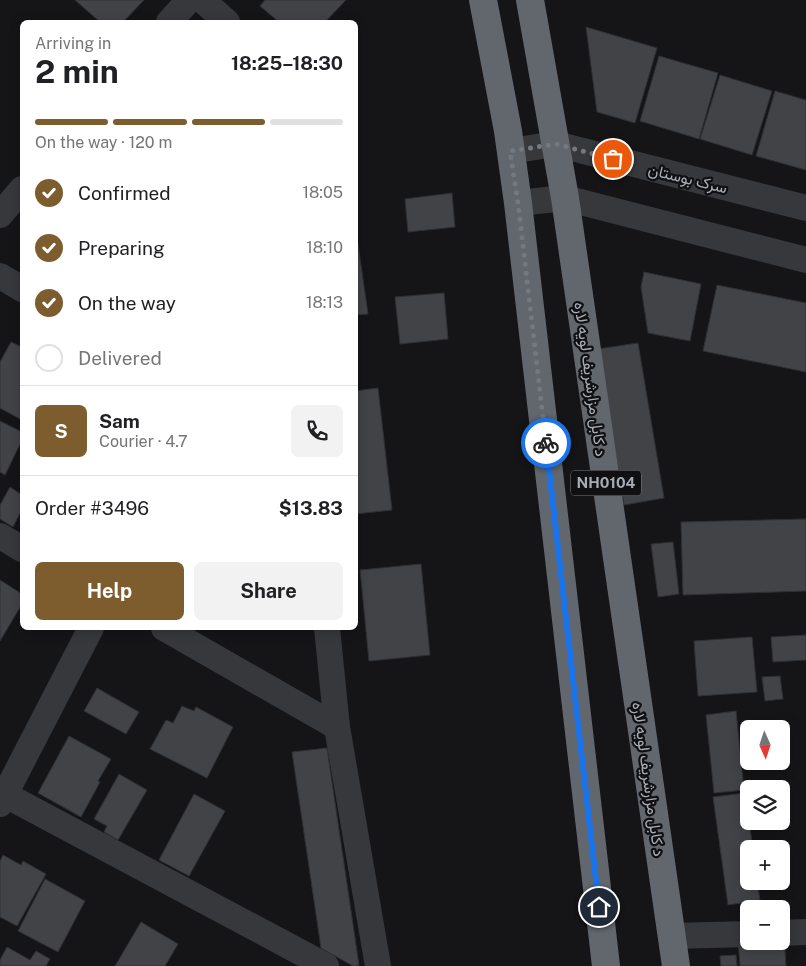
<!DOCTYPE html>
<html lang="en">
<head>
<meta charset="utf-8">
<style>
	body { margin:0; font-family:"Public Sans",Vazirmatn,sans-serif; background:#f2f2f2; color:#202124; height:100vh; display:flex; flex-direction:column; font-size:19px; white-space:nowrap }
	* { box-sizing:border-box; margin:0 }
	p { font-size:16px; color:#757577 }
	.icon { flex:none; width:28px; height:28px; fill:none; stroke:currentColor; stroke-width:2; stroke-linecap:round; stroke-linejoin:round }
	.map { position:relative; flex:1; overflow:hidden }
	.panel { position:absolute; left:20px; top:20px; width:338px; height:610px; display:flex; flex-direction:column; background:#fff; border-radius:8px; box-shadow:0 2px 12px #0003 }
	.panel>* { flex:none }
	.needle { width:32px; rotate:177deg }
	.fabs { position:absolute; left:740px; top:720px; display:grid; gap:10px }
	.fabs a { display:grid; place-items:center; width:50px; height:50px; border-radius:8px; background:#fff; box-shadow:0 2px 12px #0003; font-size:25px }
	.pin { position:absolute; display:grid; place-items:center; width:42px; height:42px; color:#fff; margin:-21px; border:2px solid #fff; border-radius:50%; box-shadow:0 1px 5px #0007 }
	.courier { position:absolute; display:grid; place-items:center; width:50px; height:50px; margin:-25px; border:4px solid #1a73e8; border-radius:50%; background:#fff; color:#222; box-shadow:0 1px 6px #0007 }
	.overview em { font-style:normal; font-weight:700 }
	.overview div { display:flex; flex-direction:column-reverse }
	.overview { display:flex; align-items:center; justify-content:space-between; height:85px; padding:0 15px }
	h1 { font-size:32px; font-weight:700; line-height:38px }
	.bar { display:grid; grid-template-columns:repeat(4,1fr); gap:8px 5px; align-content:center; height:60px; padding:0 15px }
	.bar i { height:6px; border-radius:4px; background:#e0e0e0 }
	.bar .current { background:#7d5c2d }
	.bar p { grid-column:span 4 }
	.line { display:flex; align-items:center; gap:12px; padding:0 15px; border-top:1px solid #e0e0e0 }
	.line div { flex:1 }
	.round { display:grid; place-items:center; flex:none; width:52px; height:52px; border-radius:8px; background:#f2f2f2 }
	ol { padding:0 15px; list-style:none }
	li { display:flex; align-items:center; gap:15px; height:55px }
	li p { margin-inline-start:auto }
	li .icon { padding:5px; border-radius:50%; background:#7d5c2d; color:#fff; stroke-width:4 }
	li:last-child { color:#757577 }
	li i { width:28px; height:28px; border:2px solid #e0e0e0; border-radius:50% }
	.action { display:flex; gap:10px; margin-top:auto; padding:10px 15px }
	.action a { flex:1; height:58px; border-radius:8px; background:#7d5c2d; color:#fff; font-size:20px; font-weight:700; line-height:58px; text-align:center }
	.action a+a { background:#f2f2f2; color:#202124 }
	.map>svg:first-child { display:block }
	.building { fill:#414347; stroke:#2f3033 }
	.lines { fill:none; stroke-linecap:round; stroke-linejoin:round }
	.minor { stroke:#36383c; stroke-width:26 }
	.highway { stroke:#62666d; stroke-width:28 }
	.done { stroke:#74787f; stroke-width:5; stroke-dasharray:0 9 }
	.route { stroke:#1a73e8; stroke-width:6 }
	.labels { text-anchor:middle; stroke-width:4.5; stroke-linejoin:round; paint-order:stroke }
	.shield { fill:#101012; stroke:#7a7e86; stroke-width:1 }
	.shield-label { font-size:15px; font-weight:bold; fill:#a7adb7 }
	.street-label { font-size:16px; fill:#a7adb7; stroke:#101012 }
</style>
</head>
<body>
<div class="map">
<svg width="806" height="966" viewBox="0 0 806 966">
	<rect width="100%" height="100%" fill="#151517"/>
	<g class="building">
		<path d="M 75,0 L 144,0 L 123,22 L 100,22 Z"/>
		<path d="M 265,0 L 346,0 L 325,22 L 279,22 L 260,6 Z"/>
		<path d="M 586,27 L 657,48 L 635,123 L 597,112 Z"/>
		<path d="M 659,56 L 718,73 L 699,139 L 640,121 Z"/>
		<path d="M 720,75 L 772,91 L 752,155 L 700,139 Z"/>
		<path d="M 775,91 L 806,100 L 806,170 L 756,156 Z"/>
		<path d="M 452,193 L 455,227 L 408,232 L 405,199 Z"/>
		<path d="M 355,223 L 368,314 L 355,315 Z"/>
		<path d="M 644,272 L 701,284 L 690,341 L 648,333 L 641,287 Z"/>
		<path d="M 717,285 L 806,303 L 806,372 L 703,351 Z"/>
		<path d="M 444,293 L 448,339 L 400,344 L 395,297 Z"/>
		<path d="M 11,342 L 22,347 L 22,346 L 22,420 L 0,408 L 0,362 Z"/>
		<path d="M 638,343 L 664,498 L 624,505 L 598,349 Z"/>
		<path d="M 378,388 L 392,510 L 355,514 L 355,391 Z"/>
		<path d="M 0,421 L 22,432 L 22,440 L 5,475 L 0,472 Z"/>
		<path d="M 10,487 L 22,495 L 22,509 L 13,527 L 0,519 L 0,505 Z"/>
		<path d="M 806,519 L 806,591 L 683,595 L 681,522 Z"/>
		<path d="M 673,542 L 679,594 L 658,597 L 651,544 Z"/>
		<path d="M 421,564 L 430,655 L 369,661 L 360,570 Z"/>
		<path d="M 0,580 L 22,594 L 22,604 L 0,641 Z"/>
		<path d="M 806,635 L 806,660 L 773,662 L 771,637 Z"/>
		<path d="M 752,637 L 757,692 L 698,696 L 694,641 Z"/>
		<path d="M 780,676 L 783,699 L 765,701 L 762,677 Z"/>
		<path d="M 97,688 L 139,712 L 126,734 L 84,711 Z"/>
		<path d="M 182,706 L 194,711 L 196,707 L 233,727 L 207,778 L 150,749 L 166,720 L 173,723 Z"/>
		<path d="M 736,711 L 744,790 L 714,793 L 706,715 Z"/>
		<path d="M 69,736 L 111,759 L 98,781 L 100,782 L 81,817 L 38,793 Z"/>
		<path d="M 327,748 L 359,965 L 356,966 L 353,966 L 321,948 L 292,752 Z"/>
		<path d="M 119,774 L 147,790 L 118,840 L 104,832 L 107,826 L 94,819 Z"/>
		<path d="M 745,793 L 753,849 L 749,849 L 749,881 L 757,881 L 760,900 L 728,905 L 713,797 Z"/>
		<path d="M 194,794 L 225,811 L 189,876 L 159,860 Z"/>
		<path d="M 3,855 L 21,865 L 23,861 L 46,874 L 17,926 L 0,917 L 0,861 Z"/>
		<path d="M 45,879 L 85,901 L 58,952 L 18,931 Z"/>
		<path d="M 141,922 L 178,944 L 165,966 L 115,966 Z"/>
		<path d="M 784,936 L 786,966 L 740,966 L 738,939 L 749,941 L 781,941 Z"/>
		<path d="M 7,947 L 30,960 L 36,951 L 50,959 L 46,966 L 0,966 L 0,960 Z"/>
		<path d="M 736,955 L 737,966 L 721,966 L 720,956 Z"/>
	</g>
	<g class="lines">
		<g class="minor">
			<path d="M 202,0 L 227,22"/>
			<path d="M 169,22 L 189,0"/>
			<path d="M 510,151 L 556,144 L 806,208"/>
			<path d="M 518,203 L 565,198 L 806,260"/>
			<path d="M 0,215 L 22,189"/>
			<path d="M 0,276 L 22,289"/>
			<path d="M 0,536 L 22,549"/>
			<path d="M 164,628 L 337,727"/>
			<path d="M 327,628 L 337,727 L 378,966"/>
			<path d="M 0,792 L 326,966"/>
			<path d="M 0,804 L 91,628"/>
			<path d="M 781,933 L 806,932"/>
			<path d="M 672,936 L 749,934"/>
		</g>
		<g class="highway">
			<path d="M 483,0 L 508,131 L 518,203 L 606,966"/>
			<path d="M 530,0 L 565,198 L 676,966"/>
		</g>
	</g>
	<g class="lines">
		<path class="done" d="M 546,443 L 518,203 L 510,151 L 556,144 L 613,159"/>
		<path class="route" d="M 546,443 L 599,907"/>
	</g>
	<g class="labels">
		<rect class="shield" x="571" y="470.5" width="70" height="25" rx="4"/>
		<g class="shield-label">
			<text x="606" y="488">NH0104</text>
		</g>
		<g class="street-label">
			<text transform="translate(688 178) rotate(14)" y="6">سرک بوستان</text>
			<text transform="translate(591 379) rotate(82)" y="6">د کابل مزارشریف لویه لاره</text>
			<text transform="translate(649 779) rotate(82)" y="6">د کابل مزارشریف لویه لاره</text>
		</g>
	</g>
</svg>
<div class="fabs">
<a><svg class="needle" viewBox="-14 -14 28 28"><path d="M0-13l5 13h-10z" fill="#e53935"/><path d="M0 13l5-13h-10z" fill="#757577"/></svg></a>
<a><svg class="icon" aria-label="layers" viewBox="0 0 24 24"><path d="M12 4l9 5-9 5-9-5zM3 14l9 5 9-5"/></svg></a>
<a>+</a>
<a>−</a>
</div>
<div class="pin" style="left:613px;top:159px;background:#ea580c"><svg class="icon" aria-label="bag" viewBox="0 0 24 24"><path d="M5 8h14l-1 12H6zM9 8a3 3 0 0 1 6 0"/></svg></div>
<div class="pin" style="left:599px;top:907px;background:#1f2937"><svg class="icon" aria-label="home" viewBox="0 0 24 24"><path d="M3 11l9-7 9 7M6 9v11h12V9"/></svg></div>
<div class="courier" style="left:546px;top:443px"><svg class="icon" aria-label="bike" viewBox="0 0 24 24"><circle cx="6" cy="16" r="4"/><circle cx="18" cy="16" r="4"/><path d="M6 16l4-8h5l3 8M10 8l3 8H6M13 5h3"/></svg></div>
<section class="panel">
<div class="overview"><div><h1>2 min</h1><p>Arriving in</p></div><em>18:25–18:30</em></div>
<div class="bar"><i class="current"></i><i class="current"></i><i class="current"></i><i></i><p>On the way · 120 m</p></div>
<ol>
<li><svg class="icon" aria-label="check" viewBox="0 0 24 24"><path d="M5 12l5 5 9-10"/></svg>Confirmed<p>18:05</p></li>
<li><svg class="icon" aria-label="check" viewBox="0 0 24 24"><path d="M5 12l5 5 9-10"/></svg>Preparing<p>18:10</p></li>
<li><svg class="icon" aria-label="check" viewBox="0 0 24 24"><path d="M5 12l5 5 9-10"/></svg>On the way<p>18:13</p></li>
<li><i></i>Delivered</li>
</ol>
<div class="line" style="height:90px"><b class="round" style="background:#7d5c2d;color:#fff">S</b><div><b>Sam</b><p>Courier · 4.7</p></div><a class="round"><svg class="icon" aria-label="phone" viewBox="0 0 24 24"><path d="M5 4h4l2 5-3 2q2 4 5 5l2-3 5 2v4C11 20 4 13 5 4z"/></svg></a></div>
<div class="line" style="height:65px"><div>Order #3496</div><b>$13.83</b></div>
<div class="action"><a>Help</a><a>Share</a></div>
</section>
</div>
</body>
</html>
